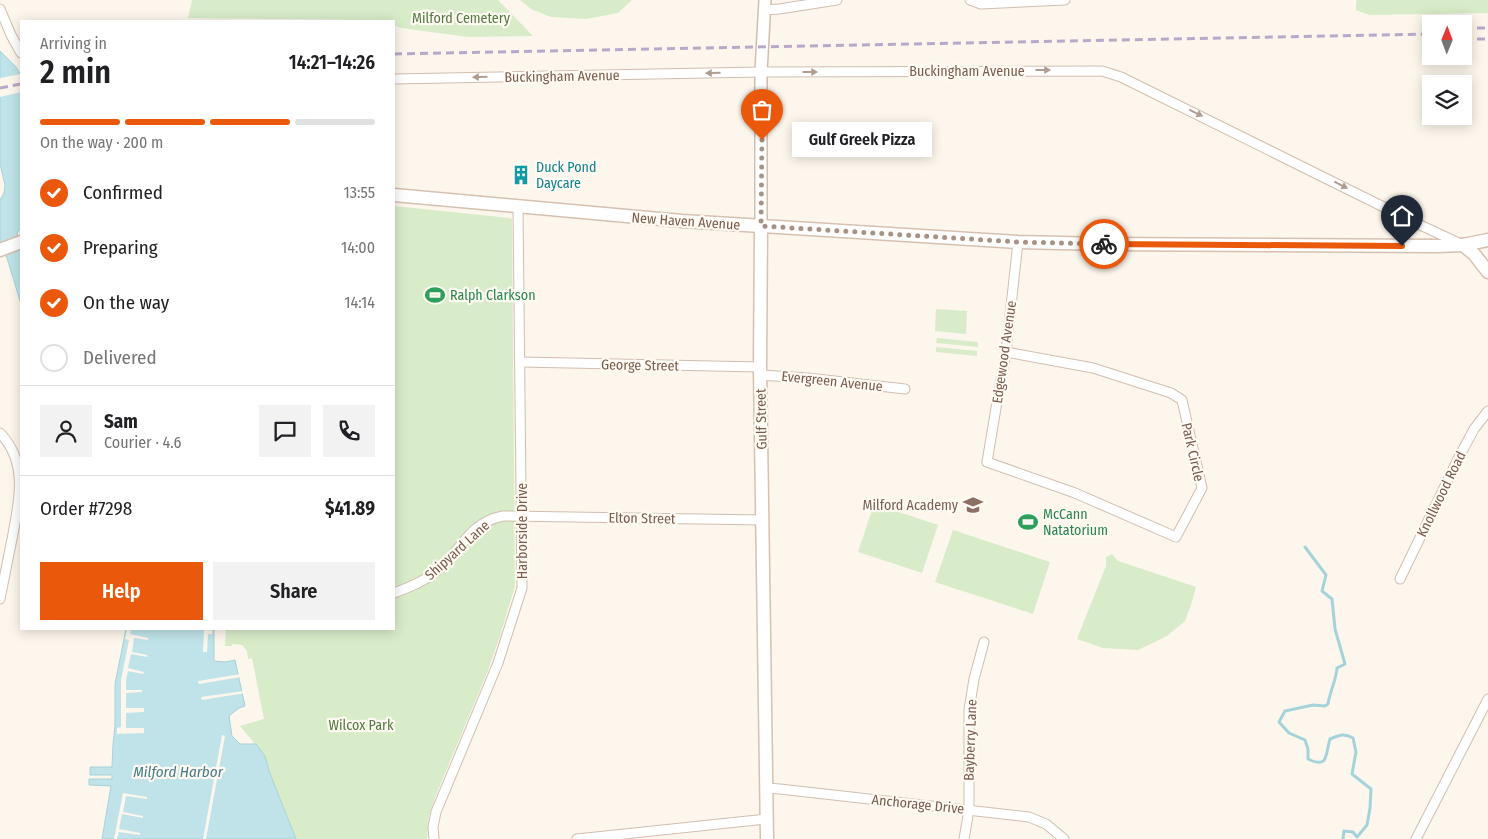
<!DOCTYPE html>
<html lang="en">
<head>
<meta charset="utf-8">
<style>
	body { margin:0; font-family:"Fira Sans Condensed",sans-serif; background:#f2f2f2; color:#202124; height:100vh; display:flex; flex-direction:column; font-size:19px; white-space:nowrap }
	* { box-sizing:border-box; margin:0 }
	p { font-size:16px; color:#757577 }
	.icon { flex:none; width:28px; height:28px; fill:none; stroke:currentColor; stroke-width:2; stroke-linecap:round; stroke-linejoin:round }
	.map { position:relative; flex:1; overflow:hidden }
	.sheet { position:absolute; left:20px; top:20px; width:375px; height:610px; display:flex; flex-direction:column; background:#fff; border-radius:0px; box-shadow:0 2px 12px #0003 }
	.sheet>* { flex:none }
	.needle { width:32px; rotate:1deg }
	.buttons { position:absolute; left:1422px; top:15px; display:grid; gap:10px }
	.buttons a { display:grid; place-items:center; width:50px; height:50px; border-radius:0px; background:#fff; box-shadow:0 2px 12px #0003; font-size:25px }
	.pin { position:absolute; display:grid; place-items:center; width:42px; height:42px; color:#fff; margin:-51px -21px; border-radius:50% 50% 50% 0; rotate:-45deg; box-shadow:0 0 5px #0007 }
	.pin .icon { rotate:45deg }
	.courier { position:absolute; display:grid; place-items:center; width:50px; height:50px; margin:-25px; border:4px solid #ea580c; border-radius:50%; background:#fff; color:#222; box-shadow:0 1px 6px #0007 }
	.bubble { position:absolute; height:35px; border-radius:0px; background:#fff; box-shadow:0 2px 12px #0003; font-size:16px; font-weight:600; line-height:35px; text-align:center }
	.headline em { font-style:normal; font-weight:600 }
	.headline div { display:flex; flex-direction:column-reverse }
	.headline { display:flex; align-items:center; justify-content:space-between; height:85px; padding:0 20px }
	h1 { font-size:32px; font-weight:600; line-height:38px }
	.bar { display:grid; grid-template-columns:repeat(4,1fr); gap:8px 5px; align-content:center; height:60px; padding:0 20px }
	.bar i { height:6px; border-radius:4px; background:#e0e0e0 }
	.bar .current { background:#ea580c }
	.bar p { grid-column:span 4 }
	.line { display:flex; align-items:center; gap:12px; padding:0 20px; border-top:1px solid #e0e0e0 }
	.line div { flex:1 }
	.round { display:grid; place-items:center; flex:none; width:52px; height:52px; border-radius:0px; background:#f2f2f2 }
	ol { padding:0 20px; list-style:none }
	li { display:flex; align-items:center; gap:15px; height:55px }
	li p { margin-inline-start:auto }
	li .icon { padding:5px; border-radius:50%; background:#ea580c; color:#fff; stroke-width:4 }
	li:last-child { color:#757577 }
	li i { width:28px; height:28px; border:2px solid #e0e0e0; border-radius:50% }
	.primary-button { display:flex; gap:10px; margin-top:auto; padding:10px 20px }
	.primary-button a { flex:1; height:58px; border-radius:0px; background:#ea580c; color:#fff; font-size:20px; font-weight:600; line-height:58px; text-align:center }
	.primary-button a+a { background:#f2f2f2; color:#202124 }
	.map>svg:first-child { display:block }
	.green { fill:#d8ecc9 }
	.water { fill:#bfe3e8; stroke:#a5d3da }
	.pier { fill:#fdf6ec }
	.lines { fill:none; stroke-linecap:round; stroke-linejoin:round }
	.stream { stroke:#a5d3da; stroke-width:3 }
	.minor-casing { stroke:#d1beb0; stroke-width:11 }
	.tertiary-casing { stroke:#d1beb0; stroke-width:14 }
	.secondary-casing { stroke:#d6c0b0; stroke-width:15 }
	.minor { stroke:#fff; stroke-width:9 }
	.tertiary { stroke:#fff; stroke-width:11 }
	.secondary { stroke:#fff; stroke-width:12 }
	.rail { stroke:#b9a8c9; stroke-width:3; stroke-dasharray:8 5; stroke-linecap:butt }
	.oneway { fill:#af9d94 }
	.done { stroke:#a89285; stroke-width:5; stroke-dasharray:0 9 }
	.route { stroke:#ea580c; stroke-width:6 }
	.labels { text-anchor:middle; stroke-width:4.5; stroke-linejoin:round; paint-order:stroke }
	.park-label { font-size:14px; fill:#537a41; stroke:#fffaf3 }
	.street-label { font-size:14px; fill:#7a5c4d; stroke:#fffaf3 }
	.culture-label { font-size:14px; fill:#0d838f; stroke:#fffaf3; text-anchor:start }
	.leisure-label { font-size:14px; fill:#27864d; stroke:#fffaf3; text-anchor:start }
	.education-label { font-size:14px; fill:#785e54; stroke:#fffaf3; text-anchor:end }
	.water-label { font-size:15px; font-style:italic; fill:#437c86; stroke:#fffaf3 }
</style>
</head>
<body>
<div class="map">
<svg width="1488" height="839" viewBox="0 0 1488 839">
	<rect width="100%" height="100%" fill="#fdf6ec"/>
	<g class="green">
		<path d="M 192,0 L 498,0 L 533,36 L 468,37 L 401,28 L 394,25 L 394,21 L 383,21 L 380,20 L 188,18 Z"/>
		<path d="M 520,0 L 632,0 L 618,13 L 586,19 L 551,17 L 531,9 Z"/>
		<path d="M 1358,0 L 1488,0 L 1488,13 L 1370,15 L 1356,10 L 1356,1 Z"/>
		<path d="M 394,206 L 511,218 L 512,220 L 515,586 L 499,639 L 487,673 L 436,795 L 429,816 L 427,839 L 296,839 L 269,771 L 265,756 L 240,726 L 264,719 L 252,658 L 248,659 L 247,651 L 242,645 L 232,644 L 232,646 L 225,646 L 226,629 L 394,629 Z"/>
		<path d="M 936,309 L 967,311 L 966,334 L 935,331 Z"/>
		<path d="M 937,338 L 978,342 L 978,347 L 936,343 Z"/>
		<path d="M 936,347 L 977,351 L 977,356 L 936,352 Z"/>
		<path d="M 874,504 L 938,525 L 922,573 L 858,552 Z"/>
		<path d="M 953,530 L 1050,562 L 1033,614 L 935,582 Z"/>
		<path d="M 1112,554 L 1118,561 L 1196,587 L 1192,602 L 1185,621 L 1167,636 L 1138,650 L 1103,648 L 1077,639 L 1106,566 L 1106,557 Z"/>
	</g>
	<g class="water">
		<path d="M 0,51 L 16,67 L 21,75 L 21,228 L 17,233 L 21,246 L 21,304 L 7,258 L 0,248 L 0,200 L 4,193 L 5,185 L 0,164 Z"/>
		<path d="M 126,629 L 214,629 L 214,661 L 225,662 L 235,660 L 245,706 L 239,708 L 229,716 L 232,736 L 240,744 L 256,744 L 265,756 L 269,771 L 296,839 L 102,839 L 111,786 L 89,785 L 89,779 L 112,779 L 112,775 L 90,775 L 90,767 L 112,767 L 113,744 L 115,726 L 115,684 Z"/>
	</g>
	<g class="pier">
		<path d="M 21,74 L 21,92 L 0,97 L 0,78 Z"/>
		<path d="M 127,629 L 131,629 L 130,634 L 148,638 L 148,640 L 134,638 L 132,652 L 147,655 L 147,657 L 131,654 L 128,668 L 144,672 L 143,674 L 128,671 L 126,680 L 126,690 L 142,690 L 142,692 L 126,693 L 126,708 L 144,708 L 144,712 L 126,713 L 126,728 L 144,728 L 144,733 L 117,734 L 117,728 L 121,727 L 121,680 L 129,640 L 125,639 Z"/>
		<path d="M 204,629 L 212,629 L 212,634 L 208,634 L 207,652 L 203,652 Z"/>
		<path d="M 241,674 L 241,677 L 199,684 L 198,681 Z"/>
		<path d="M 244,691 L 245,693 L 202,700 L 201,697 Z"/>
		<path d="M 222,735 L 225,736 L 206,839 L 203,839 Z"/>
		<path d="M 123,793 L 147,797 L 147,799 L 126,796 L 123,812 L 143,816 L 143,818 L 122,814 L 119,829 L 140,833 L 140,835 L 119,832 L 117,839 L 114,839 Z"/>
	</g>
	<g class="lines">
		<path class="stream" d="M 1305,547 L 1326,575 L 1322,591 L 1332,599 L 1335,629 L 1345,664 L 1337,668 C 1336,681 1330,691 1328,704 L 1325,706 L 1313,705 L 1285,711 L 1279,722 L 1289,733 L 1305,740 L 1308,749 L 1308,759 C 1329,769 1325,755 1330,739 C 1340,735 1344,733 1353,738 L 1356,752 L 1352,774 L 1371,789 L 1370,808 L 1367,825 L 1357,837 L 1353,832 L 1344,831 L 1343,839"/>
		<defs>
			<g id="minor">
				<path d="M 970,0 L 981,4 L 1065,0"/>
				<path d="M 0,9 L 11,35 L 21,53"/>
				<path d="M 764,10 L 779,9 L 837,0"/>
				<path d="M 394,79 L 761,72 L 1102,71 L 1121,77 L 1418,224 L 1461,244"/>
				<path d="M 1006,352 L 1093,368 L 1171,393 L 1182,400 L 1202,488 L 1176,537 L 1075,493 L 987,462 L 997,402 L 1006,352 L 1018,242"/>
				<path d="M 521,362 L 760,367"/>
				<path d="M 760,375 L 808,378 L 905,389"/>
				<path d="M 0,433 C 29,463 19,502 12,539 C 8,559 4,579 0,599"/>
				<path d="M 1400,579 L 1459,457 L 1474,429 L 1488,411"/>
				<path d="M 394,593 C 410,587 425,581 438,570 C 463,549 468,523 503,516 L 763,520"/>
				<path d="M 766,788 L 780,789 L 1029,817 L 1046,824 L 1064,839"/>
				<path d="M 434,839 L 433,827 L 436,812 L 498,663 L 522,588 L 518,207"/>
				<path d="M 577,839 L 766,819"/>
				<path d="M 964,839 L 969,810 L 969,710 L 974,679 L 984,642"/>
				<path d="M 1416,839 L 1488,699"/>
			</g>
			<path id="tertiary" d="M 761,227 L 761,72 L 765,0"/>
			<g id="secondary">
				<path d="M 394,195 L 682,221 L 1018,242 L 1104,244 L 1437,246 L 1463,245 L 1488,240"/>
				<path d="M 761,227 L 760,367 L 767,839"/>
				<path d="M 1463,245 L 1474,254 L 1488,272"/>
				<path d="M 0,250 L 21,242"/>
			</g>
		</defs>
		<use href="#minor" class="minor-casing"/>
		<use href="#tertiary" class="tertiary-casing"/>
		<use href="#secondary" class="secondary-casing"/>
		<use href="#minor" class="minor"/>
		<use href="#tertiary" class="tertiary"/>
		<use href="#secondary" class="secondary"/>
		<g class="rail">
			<path d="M 1464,28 L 1488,28"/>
			<path d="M 1464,39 L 1488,39"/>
			<path d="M 394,54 L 1431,34"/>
			<path d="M 0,88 L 21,84"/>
		</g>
	</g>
	<defs><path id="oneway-solid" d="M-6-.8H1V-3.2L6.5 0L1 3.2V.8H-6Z" transform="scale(1.25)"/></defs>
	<g class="oneway">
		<use href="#oneway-solid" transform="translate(1043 70)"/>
		<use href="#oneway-solid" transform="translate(810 72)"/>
		<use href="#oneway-solid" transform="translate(713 73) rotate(179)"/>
		<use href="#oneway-solid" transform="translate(480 77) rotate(179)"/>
		<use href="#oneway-solid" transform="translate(1196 113) rotate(26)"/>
		<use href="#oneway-solid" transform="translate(1341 185) rotate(27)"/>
	</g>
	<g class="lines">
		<path class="done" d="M 762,140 L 761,226 L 1018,242 L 1104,244"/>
		<path class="route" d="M 1104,244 L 1402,246"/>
	</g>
	<defs>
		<symbol id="building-bare" viewBox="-9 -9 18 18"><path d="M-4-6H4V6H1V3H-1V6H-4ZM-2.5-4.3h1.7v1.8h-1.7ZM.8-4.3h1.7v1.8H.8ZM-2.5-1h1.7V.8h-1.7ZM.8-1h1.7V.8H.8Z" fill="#0f9aa8" stroke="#fffaf3" stroke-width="2.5" paint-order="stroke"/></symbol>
		<symbol id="stadium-bare" viewBox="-9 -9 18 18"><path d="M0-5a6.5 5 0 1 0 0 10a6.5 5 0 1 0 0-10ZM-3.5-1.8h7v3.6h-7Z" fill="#2e9e5b" stroke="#fffaf3" stroke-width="2.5" paint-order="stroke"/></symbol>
		<symbol id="school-bare" viewBox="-9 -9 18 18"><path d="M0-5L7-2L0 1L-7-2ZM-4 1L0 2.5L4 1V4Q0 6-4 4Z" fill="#8d6e63" stroke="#fffaf3" stroke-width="2.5" paint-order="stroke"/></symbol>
	</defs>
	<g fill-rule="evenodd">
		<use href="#building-bare" x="507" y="161" width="28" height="28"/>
		<use href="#stadium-bare" x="421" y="281" width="28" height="28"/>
		<use href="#school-bare" x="959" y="491" width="28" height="28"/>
		<use href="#stadium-bare" x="1014" y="508" width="28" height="28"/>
	</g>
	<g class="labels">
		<g class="park-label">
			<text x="461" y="23">Milford Cemetery</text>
			<text x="361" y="730">Wilcox Park</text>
		</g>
		<g class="street-label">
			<text x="967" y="76">Buckingham Avenue</text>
			<text transform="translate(562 76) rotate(-1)" y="5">Buckingham Avenue</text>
			<text transform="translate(686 221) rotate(4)" y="5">New Haven Avenue</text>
			<text transform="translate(1004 352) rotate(-82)" y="5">Edgewood Avenue</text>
			<text transform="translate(640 365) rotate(1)" y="5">George Street</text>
			<text transform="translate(832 381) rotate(6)" y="5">Evergreen Avenue</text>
			<text transform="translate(761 419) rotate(-91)" y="5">Gulf Street</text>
			<text transform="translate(1193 452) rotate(77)" y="5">Park Circle</text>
			<text transform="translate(1441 494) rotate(-64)" y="5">Knollwood Road</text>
			<text transform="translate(642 518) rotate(1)" y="5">Elton Street</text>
			<text transform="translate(522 531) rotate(-90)" y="5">Harborside Drive</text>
			<text transform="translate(457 550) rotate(-42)" y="5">Shipyard Lane</text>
			<text transform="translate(970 740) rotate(-88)" y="5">Bayberry Lane</text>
			<text transform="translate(918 804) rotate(6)" y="5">Anchorage Drive</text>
		</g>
		<g class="culture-label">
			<text x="536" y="172">Duck Pond<tspan x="536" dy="16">Daycare</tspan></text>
		</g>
		<g class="leisure-label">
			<text x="450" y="300">Ralph Clarkson</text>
			<text x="1043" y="519">McCann<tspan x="1043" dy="16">Natatorium</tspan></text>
		</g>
		<g class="education-label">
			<text x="958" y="510">Milford Academy</text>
		</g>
		<g class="water-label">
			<text x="178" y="777">Milford Harbor</text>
		</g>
	</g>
</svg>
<div class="buttons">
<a><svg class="needle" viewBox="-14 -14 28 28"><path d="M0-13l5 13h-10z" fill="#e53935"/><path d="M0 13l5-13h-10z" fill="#757577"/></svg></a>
<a><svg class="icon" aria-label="layers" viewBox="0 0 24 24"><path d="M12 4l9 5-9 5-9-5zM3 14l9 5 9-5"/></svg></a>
</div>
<div class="pin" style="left:762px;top:140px;background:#ea580c"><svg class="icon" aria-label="bag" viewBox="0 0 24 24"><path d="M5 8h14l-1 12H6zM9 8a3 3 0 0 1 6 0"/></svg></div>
<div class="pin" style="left:1402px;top:246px;background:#1f2937"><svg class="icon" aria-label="home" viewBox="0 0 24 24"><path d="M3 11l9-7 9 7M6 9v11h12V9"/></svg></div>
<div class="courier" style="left:1104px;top:244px"><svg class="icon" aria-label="bike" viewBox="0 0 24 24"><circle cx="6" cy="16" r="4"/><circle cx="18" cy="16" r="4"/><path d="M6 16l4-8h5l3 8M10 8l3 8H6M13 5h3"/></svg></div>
<div class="bubble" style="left:792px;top:122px;width:140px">Gulf Greek Pizza</div>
<section class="sheet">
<div class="headline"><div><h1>2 min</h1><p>Arriving in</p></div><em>14:21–14:26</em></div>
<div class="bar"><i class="current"></i><i class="current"></i><i class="current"></i><i></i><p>On the way · 200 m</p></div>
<ol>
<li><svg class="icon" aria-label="check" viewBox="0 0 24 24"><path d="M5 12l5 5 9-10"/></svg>Confirmed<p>13:55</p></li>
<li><svg class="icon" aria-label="check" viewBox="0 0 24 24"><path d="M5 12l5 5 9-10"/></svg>Preparing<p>14:00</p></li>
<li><svg class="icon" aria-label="check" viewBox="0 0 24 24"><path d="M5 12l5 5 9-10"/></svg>On the way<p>14:14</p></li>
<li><i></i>Delivered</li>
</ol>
<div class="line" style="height:90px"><a class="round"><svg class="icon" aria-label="person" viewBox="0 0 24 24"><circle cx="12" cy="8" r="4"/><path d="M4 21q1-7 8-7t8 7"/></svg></a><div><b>Sam</b><p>Courier · 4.6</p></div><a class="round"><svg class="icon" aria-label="chat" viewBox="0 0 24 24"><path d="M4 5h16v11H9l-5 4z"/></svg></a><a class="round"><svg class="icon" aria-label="phone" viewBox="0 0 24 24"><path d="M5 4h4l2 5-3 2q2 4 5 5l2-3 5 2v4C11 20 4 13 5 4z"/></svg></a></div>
<div class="line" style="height:65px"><div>Order #7298</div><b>$41.89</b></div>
<div class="primary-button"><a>Help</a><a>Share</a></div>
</section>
</div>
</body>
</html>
